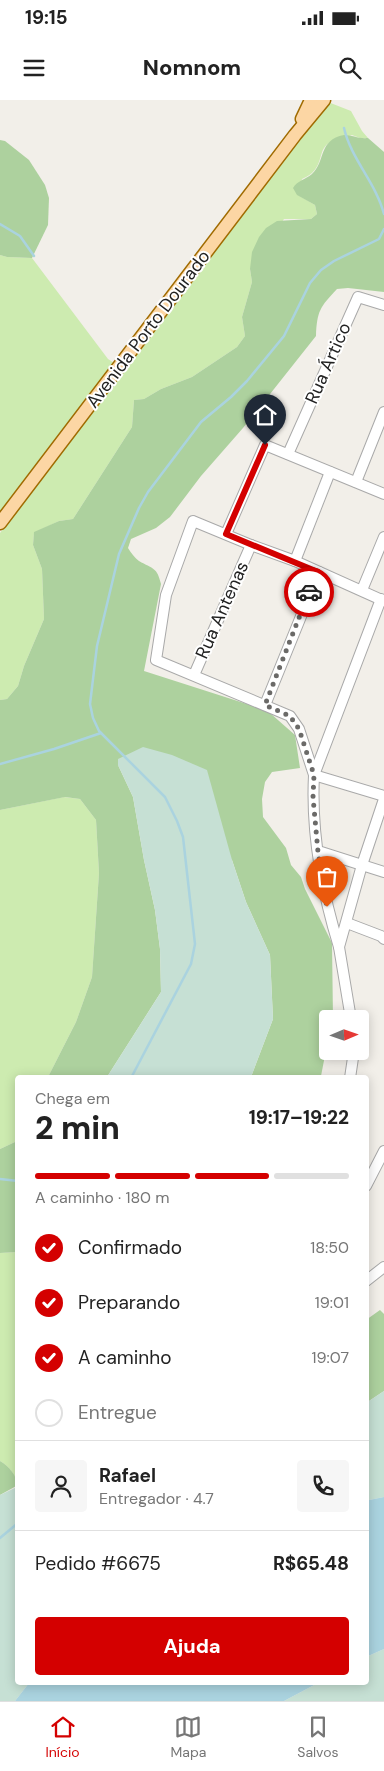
<!DOCTYPE html>
<html lang="pt">
<head>
<meta charset="utf-8">
<style>
	body { margin:0; font-family:"DM Sans",sans-serif; background:#f6f6f6; color:#222; height:100vh; display:flex; flex-direction:column; font-size:19px; white-space:nowrap }
	* { box-sizing:border-box; margin:0 }
	p { font-size:16px; color:#767676 }
	.icon { flex:none; width:28px; height:28px; fill:none; stroke:currentColor; stroke-width:2; stroke-linecap:round; stroke-linejoin:round }
	.map { position:relative; flex:1; overflow:hidden }
	.details { position:absolute; left:15px; top:975px; width:354px; height:610px; display:flex; flex-direction:column; background:#fff; border-radius:5px; box-shadow:0 2px 12px #0003 }
	.details>* { flex:none }
	.needle { width:32px; rotate:88deg }
	.tools { position:absolute; left:319px; top:910px; display:grid; gap:10px }
	.tools a { display:grid; place-items:center; width:50px; height:50px; border-radius:5px; background:#fff; box-shadow:0 2px 12px #0003; font-size:25px }
	.pin { position:absolute; display:grid; place-items:center; width:42px; height:42px; color:#fff; margin:-51px -21px; border-radius:50% 50% 50% 0; rotate:-45deg; box-shadow:0 0 5px #0007 }
	.pin .icon { rotate:45deg }
	.courier { position:absolute; display:grid; place-items:center; width:50px; height:50px; margin:-25px; border:4px solid #d40000; border-radius:50%; background:#fff; color:#222; box-shadow:0 1px 6px #0007 }
	.head em { font-style:normal; font-weight:800 }
	.head div { display:flex; flex-direction:column-reverse }
	.head { display:flex; align-items:center; justify-content:space-between; height:85px; padding:0 20px }
	h1 { font-size:32px; font-weight:800; line-height:38px }
	.bar { display:grid; grid-template-columns:repeat(4,1fr); gap:8px 5px; align-content:center; height:60px; padding:0 20px }
	.bar i { height:6px; border-radius:4px; background:#e0e0e0 }
	.bar .selected { background:#d40000 }
	.bar p { grid-column:span 4 }
	.line { display:flex; align-items:center; gap:12px; padding:0 20px; border-top:1px solid #e0e0e0 }
	.line div { flex:1 }
	.round { display:grid; place-items:center; flex:none; width:52px; height:52px; border-radius:5px; background:#f6f6f6 }
	ol { padding:0 20px; list-style:none }
	li { display:flex; align-items:center; gap:15px; height:55px }
	li p { margin-inline-start:auto }
	li .icon { padding:5px; border-radius:50%; background:#d40000; color:#fff; stroke-width:4 }
	li:last-child { color:#767676 }
	li i { width:28px; height:28px; border:2px solid #e0e0e0; border-radius:50% }
	.action { display:flex; gap:10px; margin-top:auto; padding:10px 20px }
	.action a { flex:1; height:58px; border-radius:5px; background:#d40000; color:#fff; font-size:20px; font-weight:800; line-height:58px; text-align:center }
	.status { display:flex; justify-content:space-between; align-items:center; height:35px; padding:0 25px; background:#fff; direction:ltr }
	.status svg { height:14px; fill:currentColor }
	header { display:flex; justify-content:space-between; align-items:center; height:65px; padding:0 20px; background:#fff; font-size:22px; font-weight:800 }
	.tab-bar { display:flex; justify-content:space-around; align-items:center; height:70px; border-top:1px solid #e0e0e0; background:#fff; font-size:14px; color:#767676 }
	.tab-bar a { display:grid; justify-items:center; gap:2px }
	.tab-bar .selected { color:#d40000 }
	.map>svg:first-child { display:block }
	.grass { fill:#cdebb0 }
	.forest { fill:#add19e }
	.wetland { fill:#c6e0d4 }
	.water { fill:#aad3df }
	.lines { fill:none; stroke-linecap:round; stroke-linejoin:round }
	.stream { stroke:#aad3df; stroke-width:2.5 }
	.minor-casing { stroke:#a9a9a9; stroke-width:12 }
	.major-casing { stroke:#a06b00; stroke-width:15 }
	.minor { stroke:#fff; stroke-width:10 }
	.major { stroke:#fcd6a4; stroke-width:12 }
	.done { stroke:#6b6a68; stroke-width:5; stroke-dasharray:0 9 }
	.route { stroke:#d40000; stroke-width:6 }
	.labels { text-anchor:middle; stroke-width:4; stroke-linejoin:round; paint-order:stroke }
	.street-label { font-size:18px; fill:#222; stroke:#fff }
</style>
</head>
<body>
<div class="status"><b>19:15</b><svg viewBox="0 0 49 12"><path d="M0 12V9h3v3zM5 12V6h3v6zM10 12V3h3v9zM15 12V0h3v12zM26 1h20v11H26zM47 4h2v5h-2z"/></svg></div>
<header><svg class="icon" aria-label="menu" viewBox="0 0 24 24"><path d="M4 6h16M4 12h16M4 18h16"/></svg>Nomnom<svg class="icon" aria-label="search" viewBox="0 0 24 24"><circle cx="10" cy="10" r="6"/><path d="M15 15l6 6"/></svg></header>
<div class="map">
<svg width="384" height="1601" viewBox="0 0 384 1601">
	<rect width="100%" height="100%" fill="#f2efe9"/>
	<g class="grass">
		<path d="M 328,2 L 351,11 L 362,31 L 368,38 L 360,38 L 352,35 C 345,38 336,39 329,43 C 316,51 326,69 302,79 L 298,95 L 315,105 L 317,114 L 311,119 L 284,119 L 250,169 L 252,182 L 242,217 L 245,236 L 237,247 L 192,277 L 161,289 L 144,299 L 134,300 L 132,327 L 73,419 L 59,421 L 34,433 L 33,445 L 42,469 L 44,519 L 24,566 L 18,586 L 7,599 L 0,600 L 0,433 Z"/>
		<path d="M 0,155 L 7,157 L 32,158 L 108,259 L 114,263 L 0,413 Z"/>
		<path d="M 64,697 L 80,699 L 96,720 L 99,773 L 92,877 L 76,922 L 48,977 L 18,978 L 17,1037 L 15,1042 L 0,1049 L 0,710 Z"/>
		<path d="M 17,1152 L 17,1385 C 16,1375 9,1366 0,1361 L 0,1153 Z"/>
	</g>
	<g class="forest">
		<path d="M 344,35 C 352,35 359,39 368,38 L 384,52 L 384,192 L 348,188 L 337,189 C 320,207 317,211 316,236 L 243,328 L 201,376 L 170,417 L 156,428 L 131,439 L 128,448 C 131,453 135,458 139,461 C 153,469 157,467 161,484 L 144,571 L 250,605 L 270,613 L 295,635 L 300,668 L 272,672 L 265,682 L 262,699 L 263,717 L 286,748 L 291,765 L 301,777 L 305,789 L 332,843 L 333,919 L 328,919 L 327,945 L 321,976 L 321,977 L 251,977 L 273,919 L 270,855 L 246,802 L 232,760 L 118,665 L 133,697 L 144,760 L 155,810 L 160,849 L 161,892 L 107,977 L 48,977 L 76,922 L 92,877 L 99,773 L 96,720 L 80,699 L 65,697 L 0,710 L 0,600 L 7,599 L 18,586 L 24,566 L 44,519 L 42,469 L 33,445 L 34,432 L 59,421 L 73,419 L 132,327 L 134,300 L 144,299 L 161,289 L 192,277 L 237,247 L 245,236 L 242,217 L 252,182 L 250,169 L 252,152 L 259,137 L 266,128 L 277,121 L 311,119 L 317,114 L 315,105 L 297,95 L 293,88 C 298,80 305,80 312,74 C 326,61 318,40 344,35 Z"/>
		<path d="M 0,40 L 5,41 L 29,60 L 45,85 L 49,98 L 48,125 L 32,158 L 7,157 L 0,155 Z"/>
		<path d="M 17,1037 L 17,1152 L 0,1153 L 0,1049 L 15,1042 Z"/>
		<path d="M 380,1210 L 384,1214 L 384,1291 L 366,1303 L 366,1220 Z"/>
		<path d="M 0,1361 C 9,1366 16,1375 18,1385 L 0,1395 Z"/>
	</g>
	<g class="wetland">
		<path d="M 143,647 L 172,655 L 207,670 L 232,760 L 246,802 L 270,855 L 273,919 L 251,977 L 107,977 L 161,892 L 160,849 L 155,810 L 144,760 L 133,697 L 118,665 L 118,659 Z"/>
		<path d="M 384,1291 L 384,1397 L 369,1400 L 366,1402 L 366,1303 Z"/>
		<path d="M 17,1387 L 18,1582 L 29,1583 L 15,1601 L 0,1601 L 0,1395 Z"/>
		<path d="M 384,1549 L 384,1601 L 284,1601 L 318,1583 L 366,1582 L 366,1557 Z"/>
	</g>
	<g class="water">
		<path d="M 384,1397 L 384,1549 L 366,1557 L 366,1402 L 369,1400 Z"/>
		<path d="M 29,1583 L 29,1582 L 318,1583 L 284,1601 L 15,1601 Z"/>
	</g>
	<g class="lines">
		<g class="stream">
			<path d="M 344,28 C 351,59 376,83 384,114"/>
			<path d="M 0,124 L 20,136 L 34,156"/>
			<path d="M 0,664 L 54,649 L 101,633"/>
			<path d="M 131,978 L 191,864 L 195,844 L 183,737 L 177,721 L 165,697 L 99,631 L 93,618 L 90,604 L 97,546 L 119,454 L 139,408 L 148,392 L 201,322 L 231,297 L 247,281 L 284,236 L 310,183 L 321,170 L 334,161 L 379,139 L 384,129"/>
			<path d="M 0,1079 L 18,1081"/>
			<path d="M 0,1438 L 18,1423"/>
		</g>
		<defs>
			<g id="minor">
				<path d="M 288,354 L 358,197 L 384,205"/>
				<path d="M 356,382 L 384,312"/>
				<path d="M 226,434 L 265,345 L 384,394"/>
				<path d="M 295,461 L 330,372"/>
				<path d="M 362,490 L 384,437"/>
				<path d="M 194,575 L 251,445"/>
				<path d="M 265,605 L 319,472"/>
				<path d="M 314,675 L 299,629 L 290,616 L 156,560 L 166,495 L 193,421 L 251,445 L 295,461 L 384,501"/>
				<path d="M 314,675 L 384,696"/>
				<path d="M 318,751 L 384,772"/>
				<path d="M 347,823 L 381,836 L 384,839"/>
				<path d="M 339,847 C 322,792 311,733 314,675 L 381,499"/>
				<path d="M 351,919 L 339,847 L 362,765 L 384,699"/>
				<path d="M 350,978 L 354,951"/>
				<path d="M 366,1086 L 384,1051"/>
				<path d="M 366,1181 L 384,1167"/>
			</g>
			<g id="major">
				<path d="M 302,19 L 311,0"/>
				<path d="M 0,423 L 295,35 L 324,0"/>
			</g>
		</defs>
		<use href="#minor" class="minor-casing"/>
		<use href="#major" class="major-casing"/>
		<use href="#minor" class="minor"/>
		<use href="#major" class="major"/>
	</g>
	<g class="lines">
		<path class="done" d="M 309,492 L 265,605 L 290,616 L 299,629 L 314,675 L 313,697 L 318,752 L 327,807"/>
		<path class="route" d="M 265,345 L 226,434 L 318,472 L 309,492"/>
	</g>
	<g class="labels">
		<g class="street-label">
			<text transform="translate(148 229) rotate(-53)" y="6">Avenida Porto Dourado</text>
			<text transform="translate(328 263) rotate(-66)" y="6">Rua Ártico</text>
			<text transform="translate(222 510) rotate(-66)" y="6">Rua Antenas</text>
		</g>
	</g>
</svg>
<div class="tools">
<a><svg class="needle" viewBox="-14 -14 28 28"><path d="M0-13l5 13h-10z" fill="#e53935"/><path d="M0 13l5-13h-10z" fill="#767676"/></svg></a>
</div>
<div class="pin" style="left:327px;top:807px;background:#ea580c"><svg class="icon" aria-label="bag" viewBox="0 0 24 24"><path d="M5 8h14l-1 12H6zM9 8a3 3 0 0 1 6 0"/></svg></div>
<div class="pin" style="left:265px;top:345px;background:#1f2937"><svg class="icon" aria-label="home" viewBox="0 0 24 24"><path d="M3 11l9-7 9 7M6 9v11h12V9"/></svg></div>
<div class="courier" style="left:309px;top:492px"><svg class="icon" aria-label="car" viewBox="0 0 24 24"><path d="M5 17H2v-5l4-1 3-4h7l3 4 3 1v5h-3M9 17h6M6 11h13"/><circle cx="7" cy="17" r="2"/><circle cx="17" cy="17" r="2"/></svg></div>
<section class="details">
<div class="head"><div><h1>2 min</h1><p>Chega em</p></div><em>19:17–19:22</em></div>
<div class="bar"><i class="selected"></i><i class="selected"></i><i class="selected"></i><i></i><p>A caminho · 180 m</p></div>
<ol>
<li><svg class="icon" aria-label="check" viewBox="0 0 24 24"><path d="M5 12l5 5 9-10"/></svg>Confirmado<p>18:50</p></li>
<li><svg class="icon" aria-label="check" viewBox="0 0 24 24"><path d="M5 12l5 5 9-10"/></svg>Preparando<p>19:01</p></li>
<li><svg class="icon" aria-label="check" viewBox="0 0 24 24"><path d="M5 12l5 5 9-10"/></svg>A caminho<p>19:07</p></li>
<li><i></i>Entregue</li>
</ol>
<div class="line" style="height:90px"><a class="round"><svg class="icon" aria-label="person" viewBox="0 0 24 24"><circle cx="12" cy="8" r="4"/><path d="M4 21q1-7 8-7t8 7"/></svg></a><div><b>Rafael</b><p>Entregador · 4.7</p></div><a class="round"><svg class="icon" aria-label="phone" viewBox="0 0 24 24"><path d="M5 4h4l2 5-3 2q2 4 5 5l2-3 5 2v4C11 20 4 13 5 4z"/></svg></a></div>
<div class="line" style="height:65px"><div>Pedido #6675</div><b>R$65.48</b></div>
<div class="action"><a>Ajuda</a></div>
</section>
</div>
<nav class="tab-bar">
<a class="selected"><svg class="icon" aria-label="home" viewBox="0 0 24 24"><path d="M3 11l9-7 9 7M6 9v11h12V9"/></svg>Início</a>
<a><svg class="icon" aria-label="map" viewBox="0 0 24 24"><path d="M3 6l6-2 6 2 6-2v14l-6 2-6-2-6 2zM9 4v14M15 6v14"/></svg>Mapa</a>
<a><svg class="icon" aria-label="saved" viewBox="0 0 24 24"><path d="M7 4h10v16l-5-4-5 4z"/></svg>Salvos</a>
</nav>
</body>
</html>
